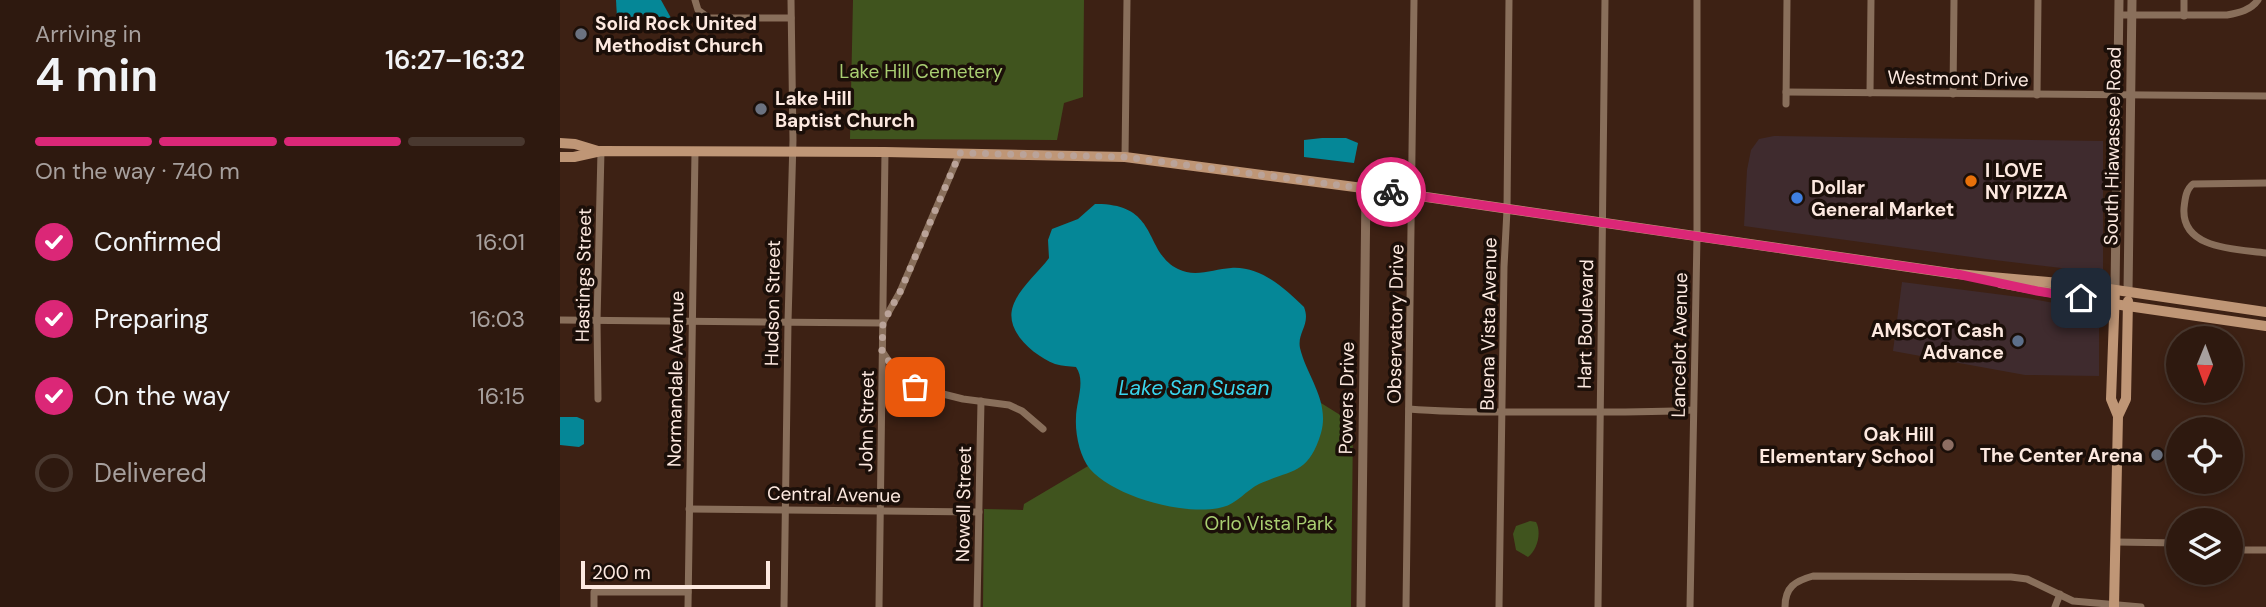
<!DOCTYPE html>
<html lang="en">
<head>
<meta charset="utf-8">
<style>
	body { margin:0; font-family:"DM Sans",sans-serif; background:#3a261d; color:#f1f3f6; height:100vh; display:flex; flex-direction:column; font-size:26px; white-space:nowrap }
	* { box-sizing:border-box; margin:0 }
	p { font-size:23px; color:#a7a09e }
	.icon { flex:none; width:38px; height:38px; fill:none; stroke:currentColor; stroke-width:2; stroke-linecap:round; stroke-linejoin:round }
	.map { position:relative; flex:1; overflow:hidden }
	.panel { display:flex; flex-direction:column; background:#2e190f; width:560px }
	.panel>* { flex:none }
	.needle { width:46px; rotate:181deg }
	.tools { position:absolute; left:1606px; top:326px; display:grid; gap:14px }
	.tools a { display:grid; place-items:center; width:77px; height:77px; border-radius:50%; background:#2e190f; box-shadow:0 4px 10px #0003,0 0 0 2px #49382f; font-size:35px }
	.scale { position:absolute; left:21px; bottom:18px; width:189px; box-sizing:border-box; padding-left:7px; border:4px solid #fde9e0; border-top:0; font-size:19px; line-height:24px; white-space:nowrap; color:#fde9e0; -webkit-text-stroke:5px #1b0f09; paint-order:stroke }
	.pin { position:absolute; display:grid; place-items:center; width:60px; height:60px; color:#fff; margin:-30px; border-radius:14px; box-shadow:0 4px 10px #0006 }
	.courier { position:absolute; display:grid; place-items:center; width:70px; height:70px; margin:-35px; border:5px solid #db2777; border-radius:50%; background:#fff; color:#222; box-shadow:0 2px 9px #0007 }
	.headline em { font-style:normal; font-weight:600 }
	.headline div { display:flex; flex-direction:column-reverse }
	.headline { display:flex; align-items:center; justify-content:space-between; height:119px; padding:0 35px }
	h1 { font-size:46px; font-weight:600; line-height:52px }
	.bar { display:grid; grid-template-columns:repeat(4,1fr); gap:10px 7px; align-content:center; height:84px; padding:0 35px }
	.bar i { height:9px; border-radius:5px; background:#49382f }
	.bar .selected { background:#db2777 }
	.bar p { grid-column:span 4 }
	ol { padding:0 35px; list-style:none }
	li { display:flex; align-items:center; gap:21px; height:77px }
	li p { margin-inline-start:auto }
	li .icon { padding:7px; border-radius:50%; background:#db2777; color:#fff; stroke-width:4 }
	li:last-child { color:#a7a09e }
	li i { width:38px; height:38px; border:4px solid #49382f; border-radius:50% }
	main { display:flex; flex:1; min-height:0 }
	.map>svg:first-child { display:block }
	.commercial { fill:#3f2b2e }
	.green { fill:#40541e }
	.water { fill:#058797 }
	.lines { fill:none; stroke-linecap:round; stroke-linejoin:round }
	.minor { stroke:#896f5b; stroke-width:7 }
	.tertiary { stroke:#896f5b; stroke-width:9 }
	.secondary { stroke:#bf9676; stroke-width:10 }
	.done { stroke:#baa399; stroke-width:7; stroke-dasharray:0 12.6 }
	.route { stroke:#db2777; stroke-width:9 }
	.worship-dot { fill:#6b7280; stroke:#1b0f09; stroke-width:2.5 }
	.food-dot { fill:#e8710a; stroke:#1b0f09; stroke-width:2.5 }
	.shop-dot { fill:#3f7fe0; stroke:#1b0f09; stroke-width:2.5 }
	.service-dot { fill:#5c6f8a; stroke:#1b0f09; stroke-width:2.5 }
	.education-dot { fill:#8d6e63; stroke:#1b0f09; stroke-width:2.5 }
	.labels { text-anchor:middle; stroke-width:7; stroke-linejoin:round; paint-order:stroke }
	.poi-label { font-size:19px; font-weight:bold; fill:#fde9e0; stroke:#1b0f09; text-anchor:start }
	.park-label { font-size:19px; fill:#a9ce71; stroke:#1b0f09 }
	.street-label { font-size:19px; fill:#fde9e0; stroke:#1b0f09 }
	.water-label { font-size:21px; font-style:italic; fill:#3ad6ee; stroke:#1b0f09 }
</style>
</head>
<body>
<main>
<section class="panel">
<div class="headline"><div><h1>4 min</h1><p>Arriving in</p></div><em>16:27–16:32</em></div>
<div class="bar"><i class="selected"></i><i class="selected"></i><i class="selected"></i><i></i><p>On the way · 740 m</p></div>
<ol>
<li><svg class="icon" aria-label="check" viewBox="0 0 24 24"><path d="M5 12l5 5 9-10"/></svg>Confirmed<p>16:01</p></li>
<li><svg class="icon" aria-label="check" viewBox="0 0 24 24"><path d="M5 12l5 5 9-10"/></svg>Preparing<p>16:03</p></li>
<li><svg class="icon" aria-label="check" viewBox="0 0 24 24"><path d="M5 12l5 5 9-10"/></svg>On the way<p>16:15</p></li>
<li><i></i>Delivered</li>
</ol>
</section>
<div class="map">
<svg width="1706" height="607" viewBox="0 0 1706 607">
	<rect width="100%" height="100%" fill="#3d2114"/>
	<g class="commercial">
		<path d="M 1214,136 L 1543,141 L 1543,273 L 1426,259 L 1184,226 L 1187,170 L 1191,150 L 1199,139 Z"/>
		<path d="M 1342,282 L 1467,298 L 1539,311 L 1539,376 L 1465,375 L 1333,351 Z"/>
	</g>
	<g class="green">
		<path d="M 293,0 L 524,0 L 523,97 L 504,103 L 497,140 L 290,139 Z"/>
		<path d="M 737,388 L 793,423 L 791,607 L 423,607 L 424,509 L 463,510 L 464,504 L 572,440 Z"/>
		<path d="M 970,521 L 976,522 C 982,533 977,550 968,557 L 956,550 L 953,534 L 956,526 Z"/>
	</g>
	<g class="water">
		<path d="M 56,0 L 101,0 L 111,18 L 57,18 Z"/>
		<path d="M 762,138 L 786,138 L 798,143 L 794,163 L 744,157 L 744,140 Z"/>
		<path d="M 535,204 C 600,203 583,252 618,269 C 635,278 654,269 671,268 C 701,266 724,288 744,307 C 751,325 737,332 740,348 C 747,377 770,401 761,433 C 748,476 731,469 699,484 C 687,490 676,504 663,507 C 627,517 554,497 530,469 C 520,457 515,434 516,418 C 516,402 526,381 516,367 C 509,366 502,366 495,364 C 474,356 444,331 453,306 C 459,288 478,273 489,258 L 488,240 L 492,229 L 518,219 Z"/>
		<path d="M 0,417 L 17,417 L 24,420 L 24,444 L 19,447 L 0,445 Z"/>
	</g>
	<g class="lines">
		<g class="minor">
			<path d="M 135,0 L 138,10 L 149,18 L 231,18"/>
			<path d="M 1559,15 L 1667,15 C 1679,13 1691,10 1698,0"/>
			<path d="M 1624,16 L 1624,0"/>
			<path d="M 1226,92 L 1706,96"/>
			<path d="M 1310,93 L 1311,0"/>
			<path d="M 1393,94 L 1394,0"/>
			<path d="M 1477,95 L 1478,0"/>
			<path d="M 1226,104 L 1227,0"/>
			<path d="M 565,157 L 567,0"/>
			<path d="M 1706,183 L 1633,184 C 1626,189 1625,199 1624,208 C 1621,250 1678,249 1706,253"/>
			<path d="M 0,320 L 323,323"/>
			<path d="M 323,322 L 340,292 L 400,153"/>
			<path d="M 322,351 L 334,369 L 344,380 L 355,387 L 403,399 L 449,405 L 462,411 L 483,429"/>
			<path d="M 38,399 L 37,321 L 41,151"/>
			<path d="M 849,409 C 895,413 942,412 988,412 C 1037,412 1085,413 1133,410"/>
			<path d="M 129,509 L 419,512"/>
			<path d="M 1556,542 L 1619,543"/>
			<path d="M 1671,550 L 1706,550"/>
			<path d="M 34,607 L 34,592 L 128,592"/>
			<path d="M 128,607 L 135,152"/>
			<path d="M 224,607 L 228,322 L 233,140 L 231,0"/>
			<path d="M 319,607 L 325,152"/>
			<path d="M 417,607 L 421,401"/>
			<path d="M 846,607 L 854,0"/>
			<path d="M 939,607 L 944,267 L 947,210 L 949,0"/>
			<path d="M 1038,607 L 1045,0"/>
			<path d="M 1130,607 L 1137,237 L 1137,0"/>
			<path d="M 1225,607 C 1225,587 1235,581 1253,576 L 1451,577 L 1467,579 L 1513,601 L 1581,607"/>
			<path d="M 1495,607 L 1500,594"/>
		</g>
		<g class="tertiary">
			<path d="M 1555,290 L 1559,0"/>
			<path d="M 1568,292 L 1572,0"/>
			<path d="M 801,607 L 806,189"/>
		</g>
		<g class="secondary">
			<path d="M 0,143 L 15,144 L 38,151"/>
			<path d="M 0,157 L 14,157 L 41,151 L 325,152 L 565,157 L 818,190 L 1397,274 L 1522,285 L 1706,312"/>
			<path d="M 1440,283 L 1554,304 L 1706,326"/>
			<path d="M 1558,416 L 1566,399 L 1568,301"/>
			<path d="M 1554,607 L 1558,416 L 1551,399 L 1555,290"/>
		</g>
	</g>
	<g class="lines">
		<path class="done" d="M 355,387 L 344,380 L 334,369 L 322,351 L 323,323 L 340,292 L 400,153 L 565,157 L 831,192"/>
		<path class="route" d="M 831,192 L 1397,274 L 1477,291 L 1521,298"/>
	</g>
	<g class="worship-dot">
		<circle cx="21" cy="34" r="7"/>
		<circle cx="201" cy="109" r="7"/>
		<circle cx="1597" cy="455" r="7"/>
	</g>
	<circle class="food-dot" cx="1411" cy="181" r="7"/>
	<circle class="shop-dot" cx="1237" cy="198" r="7"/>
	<circle class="service-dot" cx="1458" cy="341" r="7"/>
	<circle class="education-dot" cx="1388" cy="445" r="7"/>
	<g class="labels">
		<g class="poi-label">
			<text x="35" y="30">Solid Rock United<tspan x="35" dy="22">Methodist Church</tspan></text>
			<text x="215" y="105">Lake Hill<tspan x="215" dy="22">Baptist Church</tspan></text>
			<text x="1425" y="177">I LOVE<tspan x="1425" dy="22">NY PIZZA</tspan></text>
			<text x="1251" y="194">Dollar<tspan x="1251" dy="22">General Market</tspan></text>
			<text x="1444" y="337" text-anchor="end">AMSCOT Cash<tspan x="1444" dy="22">Advance</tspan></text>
			<text x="1374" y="441" text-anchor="end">Oak Hill<tspan x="1374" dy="22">Elementary School</tspan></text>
			<text x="1583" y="462" text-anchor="end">The Center Arena</text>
		</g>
		<g class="park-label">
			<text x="361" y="78">Lake Hill Cemetery</text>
			<text x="709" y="530">Orlo Vista Park</text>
		</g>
		<g class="street-label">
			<text transform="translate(1398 78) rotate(1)" y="7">Westmont Drive</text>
			<text transform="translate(1552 146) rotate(-89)" y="7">South Hiawassee Road</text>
			<text transform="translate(23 275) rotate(-89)" y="7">Hastings Street</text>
			<text transform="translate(212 303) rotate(-89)" y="7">Hudson Street</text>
			<text transform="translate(835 324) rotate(-89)" y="7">Observatory Drive</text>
			<text transform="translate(928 324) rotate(-89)" y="7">Buena Vista Avenue</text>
			<text transform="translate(1025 324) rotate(-89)" y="7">Hart Boulevard</text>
			<text transform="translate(1119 345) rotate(-89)" y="7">Lancelot Avenue</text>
			<text transform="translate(115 379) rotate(-89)" y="7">Normandale Avenue</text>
			<text transform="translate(786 398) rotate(-89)" y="7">Powers Drive</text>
			<text transform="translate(306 421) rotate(-89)" y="7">John Street</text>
			<text transform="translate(274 494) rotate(1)" y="7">Central Avenue</text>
			<text transform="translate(403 504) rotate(-89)" y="7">Nowell Street</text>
		</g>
		<g class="water-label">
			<text x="634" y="395">Lake San Susan</text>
		</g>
	</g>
</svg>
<div class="tools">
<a><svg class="needle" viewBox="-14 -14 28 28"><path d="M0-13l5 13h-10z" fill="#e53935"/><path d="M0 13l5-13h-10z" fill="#a7a09e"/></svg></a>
<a><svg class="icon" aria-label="locate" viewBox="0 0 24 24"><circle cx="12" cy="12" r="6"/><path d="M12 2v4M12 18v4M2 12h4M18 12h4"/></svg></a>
<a><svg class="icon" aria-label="layers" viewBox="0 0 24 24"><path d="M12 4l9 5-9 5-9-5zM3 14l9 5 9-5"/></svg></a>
</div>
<div class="scale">200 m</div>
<div class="pin" style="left:355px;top:387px;background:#ea580c"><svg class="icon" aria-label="bag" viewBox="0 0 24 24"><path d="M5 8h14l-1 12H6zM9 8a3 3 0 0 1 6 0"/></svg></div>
<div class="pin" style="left:1521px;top:298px;background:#1f2937"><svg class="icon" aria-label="home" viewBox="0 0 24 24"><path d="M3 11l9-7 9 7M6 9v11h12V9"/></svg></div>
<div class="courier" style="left:831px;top:192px"><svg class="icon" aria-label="bike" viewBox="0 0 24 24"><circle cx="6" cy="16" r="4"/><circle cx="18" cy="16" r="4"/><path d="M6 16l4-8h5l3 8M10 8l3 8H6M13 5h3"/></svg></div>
</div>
</main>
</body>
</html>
